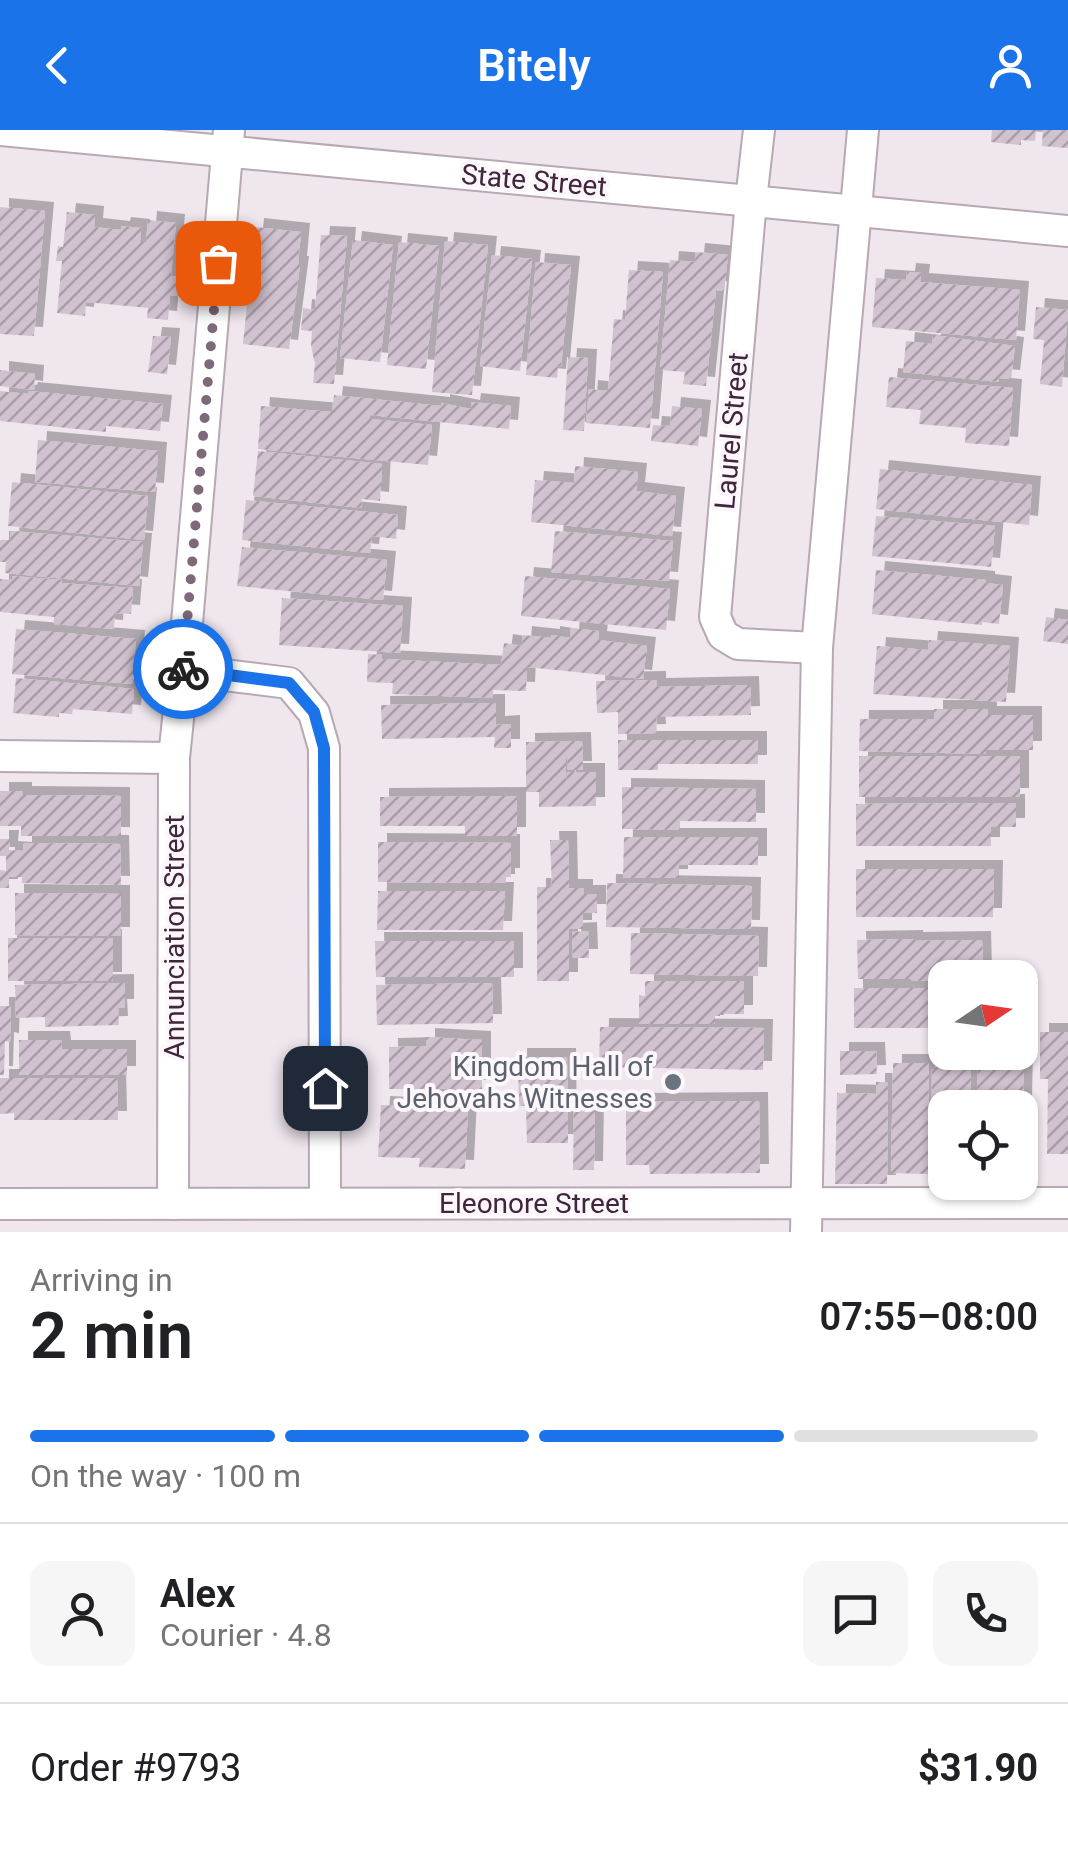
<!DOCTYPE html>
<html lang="en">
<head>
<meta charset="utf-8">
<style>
	body { margin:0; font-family:Roboto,sans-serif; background:#f6f6f6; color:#202124; height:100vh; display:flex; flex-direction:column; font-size:38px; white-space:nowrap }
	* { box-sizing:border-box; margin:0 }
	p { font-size:32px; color:#757577 }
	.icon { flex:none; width:55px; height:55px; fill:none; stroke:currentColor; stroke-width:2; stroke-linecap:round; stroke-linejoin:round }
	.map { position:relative; height:1102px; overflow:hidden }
	.sheet { display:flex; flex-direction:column; background:#fff; flex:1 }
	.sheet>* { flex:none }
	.needle { width:65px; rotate:77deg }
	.buttons { position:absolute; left:928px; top:830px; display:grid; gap:20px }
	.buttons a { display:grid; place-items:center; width:110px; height:110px; border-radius:20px; background:#fff; box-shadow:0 2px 8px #0004; font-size:50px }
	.pin { position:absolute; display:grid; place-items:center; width:85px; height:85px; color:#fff; margin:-42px; border-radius:20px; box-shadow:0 5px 15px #0006 }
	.courier { position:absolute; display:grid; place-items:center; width:100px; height:100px; margin:-50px; border:8px solid #1a73e8; border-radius:50%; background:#fff; color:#222; box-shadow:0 2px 12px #0007 }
	.summary em { font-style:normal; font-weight:600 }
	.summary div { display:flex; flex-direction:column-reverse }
	.summary { display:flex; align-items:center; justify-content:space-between; height:170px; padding:0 30px }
	h1 { font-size:65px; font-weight:600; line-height:75px }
	.bar { display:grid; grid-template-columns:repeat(4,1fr); gap:15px 10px; align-content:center; height:120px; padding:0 30px }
	.bar i { height:12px; border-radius:8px; background:#e0e0e0 }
	.bar .selected { background:#1a73e8 }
	.bar p { grid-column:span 4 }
	.line { display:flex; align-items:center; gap:25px; padding:0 30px; border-top:2px solid #e0e0e0 }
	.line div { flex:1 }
	.round { display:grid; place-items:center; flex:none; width:105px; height:105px; border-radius:20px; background:#f6f6f6 }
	header { display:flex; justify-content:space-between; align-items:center; height:130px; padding:0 30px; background:#1a73e8; color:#fff; font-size:45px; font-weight:600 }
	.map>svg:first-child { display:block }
	.building { fill:url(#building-hatch); filter:url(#shadow) }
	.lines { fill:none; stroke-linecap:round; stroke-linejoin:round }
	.street-casing { stroke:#b7a8b4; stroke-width:34 }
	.street { stroke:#fff; stroke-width:30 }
	.done { stroke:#7e6979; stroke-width:10; stroke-dasharray:0 18 }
	.route { stroke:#1a73e8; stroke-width:12 }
	.worship-dot { fill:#6b7280; stroke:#fbf7fb; stroke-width:4 }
	.labels { text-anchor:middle; stroke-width:8; stroke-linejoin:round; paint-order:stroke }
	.street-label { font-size:28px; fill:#41253a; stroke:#fbf7fb }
	.worship-label { font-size:28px; fill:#5b616d; stroke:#fbf7fb; text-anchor:end }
</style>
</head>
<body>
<header><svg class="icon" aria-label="back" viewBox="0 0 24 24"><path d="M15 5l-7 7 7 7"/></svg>Bitely<svg class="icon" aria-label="person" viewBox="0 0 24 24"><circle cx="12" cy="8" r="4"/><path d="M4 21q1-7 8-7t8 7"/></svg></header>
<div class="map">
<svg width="1068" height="1102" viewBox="0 0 1068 1102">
	<defs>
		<pattern id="building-hatch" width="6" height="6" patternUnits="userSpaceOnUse" patternTransform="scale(2.5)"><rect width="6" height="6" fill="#d0c2cf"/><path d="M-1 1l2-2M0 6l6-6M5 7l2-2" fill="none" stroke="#aa9da9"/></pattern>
		<filter id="shadow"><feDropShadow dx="9" dy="-9" stdDeviation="0" flood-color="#0004"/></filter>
	</defs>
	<rect width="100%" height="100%" fill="#efe6ee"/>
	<g class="building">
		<path d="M 992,0 L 1036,0 L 1035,11 L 1021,10 L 1021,15 L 991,12 Z"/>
		<path d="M 1043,0 L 1068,0 L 1068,18 L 1042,16 Z"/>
		<path d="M 0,77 L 45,81 L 34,206 L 0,204 Z"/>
		<path d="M 67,82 L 95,85 L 94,97 L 121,100 L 122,96 L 141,98 L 140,112 L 146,112 L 148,90 L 176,93 L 171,146 L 186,148 L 185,167 L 170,165 L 168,190 L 147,188 L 148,178 L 86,172 L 85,186 L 57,183 L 62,131 L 56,131 L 58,116 L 63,117 Z"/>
		<path d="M 255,97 L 301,102 L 298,135 L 300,135 L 289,219 L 243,214 Z"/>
		<path d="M 321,105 L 347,106 L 334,254 L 313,253 L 315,234 L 311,216 L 312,201 L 301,200 L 303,178 L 315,180 Z"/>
		<path d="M 353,110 L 393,115 L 380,232 L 340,228 Z"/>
		<path d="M 445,111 L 488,115 L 472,265 L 432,262 Z"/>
		<path d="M 399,112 L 439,116 L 426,239 L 387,235 Z"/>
		<path d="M 696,122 L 728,125 L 724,161 L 716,160 L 706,256 L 683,254 L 685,242 L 660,240 L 670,130 L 695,132 Z"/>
		<path d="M 492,125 L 532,129 L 520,241 L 480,236 Z"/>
		<path d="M 536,132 L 571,135 L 561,237 L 558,236 L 557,248 L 526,245 Z"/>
		<path d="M 629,140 L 663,142 L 650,298 L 586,293 L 589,259 L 608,261 L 614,189 L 625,190 Z"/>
		<path d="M 907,142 L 921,143 L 920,152 L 1020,160 L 1016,210 L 872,197 L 876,148 L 906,150 Z"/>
		<path d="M 1036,177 L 1068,180 L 1062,257 L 1040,254 L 1044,210 L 1033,209 Z"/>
		<path d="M 933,205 L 1015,216 L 1011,249 L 999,248 L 999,252 L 903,242 L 906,211 L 932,214 Z"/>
		<path d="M 153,206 L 171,207 L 167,244 L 148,242 Z"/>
		<path d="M 568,227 L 588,228 L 584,301 L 563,300 Z"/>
		<path d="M 0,240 L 35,244 L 34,260 L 0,256 Z"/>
		<path d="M 889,247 L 1013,258 L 1009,316 L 965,313 L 966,298 L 919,294 L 921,280 L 886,277 Z"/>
		<path d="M 0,261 L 28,264 L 29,261 L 163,274 L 160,301 L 106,296 L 106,302 L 0,291 Z"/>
		<path d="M 334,265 L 441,276 L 441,273 L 471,279 L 472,272 L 511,276 L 509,299 L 370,285 L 370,289 L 432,295 L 428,335 L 258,319 L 261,276 L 332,282 Z"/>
		<path d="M 672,276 L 702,279 L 698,316 L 651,311 L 653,295 L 670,296 Z"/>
		<path d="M 38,310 L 158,321 L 155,362 L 35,352 Z"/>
		<path d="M 258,321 L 382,334 L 380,371 L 362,369 L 361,378 L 253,366 Z"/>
		<path d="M 575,336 L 638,342 L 636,361 L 676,366 L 672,406 L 531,392 L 535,350 L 574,353 Z"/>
		<path d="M 880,339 L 1032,355 L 1029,395 L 876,379 Z"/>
		<path d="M 12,352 L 148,366 L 144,410 L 8,396 Z"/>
		<path d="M 246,370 L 398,385 L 396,409 L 372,406 L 370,423 L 242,410 Z"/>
		<path d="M 876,386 L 995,396 L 991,437 L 872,426 Z"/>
		<path d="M 11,401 L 143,412 L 139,456 L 5,443 L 6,432 L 0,432 L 0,410 L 10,410 Z"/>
		<path d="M 555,401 L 673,411 L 669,451 L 551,442 Z"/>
		<path d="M 242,417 L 387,430 L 383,470 L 237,456 Z"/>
		<path d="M 876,440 L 986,450 L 986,453 L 1003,455 L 999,494 L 982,492 L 982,495 L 872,484 Z"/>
		<path d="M 12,446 L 62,450 L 61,453 L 133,458 L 131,484 L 115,483 L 114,499 L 54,494 L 54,487 L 0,482 L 0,449 L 12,450 Z"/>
		<path d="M 525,446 L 670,459 L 666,500 L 521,486 Z"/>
		<path d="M 282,468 L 403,476 L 400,523 L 279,515 Z"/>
		<path d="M 1046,487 L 1068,490 L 1068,514 L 1043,511 Z"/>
		<path d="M 571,498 L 599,501 L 598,510 L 647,516 L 643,549 L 527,537 L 526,561 L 493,560 L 493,568 L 392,564 L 393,553 L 367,552 L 368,524 L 382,525 L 382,529 L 501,535 L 504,513 L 522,516 L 523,505 L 551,508 L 551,505 L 570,508 Z"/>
		<path d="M 16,499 L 136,509 L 132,554 L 12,544 Z"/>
		<path d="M 929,510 L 1010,516 L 1006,572 L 873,564 L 877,516 L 928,520 Z"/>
		<path d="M 16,548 L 134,559 L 132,584 L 73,579 L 72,584 L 59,583 L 59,587 L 13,583 Z"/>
		<path d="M 657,550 L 657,557 L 750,555 L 751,585 L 656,587 L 657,603 L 618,604 L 618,582 L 597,583 L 596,551 Z"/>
		<path d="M 496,573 L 496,595 L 511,594 L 511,618 L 494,618 L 495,607 L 382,609 L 381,575 Z"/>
		<path d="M 934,579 L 988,579 L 988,585 L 1033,585 L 1033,620 L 986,620 L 986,624 L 859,621 L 860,589 L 934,589 Z"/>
		<path d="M 618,610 L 758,610 L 758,634 L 658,634 L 658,640 L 618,640 Z"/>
		<path d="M 582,611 L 583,640 L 568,640 L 566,619 L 566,663 L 567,642 L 596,642 L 596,676 L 539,677 L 539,662 L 526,662 L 526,612 Z"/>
		<rect x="859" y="626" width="161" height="41"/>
		<path d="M 622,657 L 756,659 L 756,692 L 680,691 L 680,700 L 622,699 Z"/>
		<path d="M 0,661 L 23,661 L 23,665 L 121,666 L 121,706 L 21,706 L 21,696 L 0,696 Z"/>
		<path d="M 517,666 L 517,706 L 465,706 L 465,696 L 380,696 L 380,667 Z"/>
		<path d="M 1016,673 L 1016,697 L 991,697 L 991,716 L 856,716 L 856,674 Z"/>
		<path d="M 624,707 L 758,707 L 758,735 L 679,735 L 679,748 L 623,748 Z"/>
		<path d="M 0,709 L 10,709 L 9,720 L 23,721 L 23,713 L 120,714 L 121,755 L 22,753 L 22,747 L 9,747 L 9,758 L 0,758 L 0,740 L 6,741 L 6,726 L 0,726 Z"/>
		<path d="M 550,710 L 568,710 L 569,758 L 584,758 L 584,764 L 597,764 L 597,783 L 583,783 L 583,799 L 569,799 L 569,851 L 537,851 L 537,757 L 552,757 Z"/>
		<path d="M 378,712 L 511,713 L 511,747 L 506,747 L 506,753 L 378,752 Z"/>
		<path d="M 856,739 L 994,739 L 993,787 L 856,787 Z"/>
		<path d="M 607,753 L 752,756 L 751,799 L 606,797 Z"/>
		<path d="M 378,761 L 505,761 L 503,800 L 377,800 Z"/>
		<path d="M 15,763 L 121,764 L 121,806 L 15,805 Z"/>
		<path d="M 588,801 L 589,828 L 573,828 L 572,802 Z"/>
		<path d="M 631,803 L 759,806 L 758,846 L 630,844 Z"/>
		<rect x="8" y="808" width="105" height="43"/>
		<path d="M 914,809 L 914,811 L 982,810 L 983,848 L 945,848 L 945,850 L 911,851 L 911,849 L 858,849 L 857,810 Z"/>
		<path d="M 375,811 L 514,811 L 514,847 L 376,847 Z"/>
		<path d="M 645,851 L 744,851 L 744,884 L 720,884 L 720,886 L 715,886 L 715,894 L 639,894 L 639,865 L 645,866 Z"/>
		<path d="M 125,853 L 125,878 L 118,878 L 119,895 L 45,897 L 45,887 L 16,888 L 15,855 Z"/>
		<path d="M 492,853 L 493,893 L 377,895 L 376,855 Z"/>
		<path d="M 1020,855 L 1029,855 L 1027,901 L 1020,900 Z"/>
		<rect x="854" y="858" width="91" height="40"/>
		<path d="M 0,876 L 11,876 L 10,912 L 5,911 L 4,945 L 0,945 Z"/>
		<path d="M 600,897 L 764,898 L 763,940 L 599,937 Z"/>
		<path d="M 1040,902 L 1068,902 L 1068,1024 L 1047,1024 L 1048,949 L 1040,949 Z"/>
		<path d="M 426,907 L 482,910 L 482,959 L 389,959 L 389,917 L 426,916 Z"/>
		<path d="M 19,910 L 61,910 L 62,919 L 127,919 L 127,945 L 19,945 Z"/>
		<path d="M 935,920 L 960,922 L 960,939 L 971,940 L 970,978 L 945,978 L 945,1043 L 931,1043 L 932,939 L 935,939 Z"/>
		<path d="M 840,921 L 876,921 L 877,944 L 840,945 Z"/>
		<path d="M 518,927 L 567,927 L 568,1013 L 527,1013 L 526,976 L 519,976 Z"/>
		<path d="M 978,928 L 1024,928 L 1023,978 L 977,978 Z"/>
		<path d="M 893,933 L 929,933 L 928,1044 L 891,1043 Z"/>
		<path d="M 0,948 L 117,948 L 118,990 L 14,990 L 14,983 L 0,984 Z"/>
		<path d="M 876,952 L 888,952 L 887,1054 L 835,1054 L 837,963 L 876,964 Z"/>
		<path d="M 420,962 L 466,963 L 466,978 L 468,978 L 465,1039 L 419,1037 L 420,1028 L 378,1027 L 381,975 L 419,977 Z"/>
		<path d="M 759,971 L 760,1043 L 650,1044 L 649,1035 L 626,1035 L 626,972 Z"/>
		<path d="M 574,977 L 595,977 L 594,1040 L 573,1040 Z"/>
	</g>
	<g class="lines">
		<defs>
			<g id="street">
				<path d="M 1,0 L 1068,101"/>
				<path d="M 229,0 L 183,540 L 289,553 L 314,583 L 324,618 L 325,1073"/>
				<path d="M 759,0 L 751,70 L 715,487 L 723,505 L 738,514 L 817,518"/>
				<path d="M 0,626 L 174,628"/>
				<path d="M 0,1074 L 1068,1073"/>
				<path d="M 173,1074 L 174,628 L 183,540"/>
				<path d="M 806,1102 L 817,518 L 863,0"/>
			</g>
		</defs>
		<use href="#street" class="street-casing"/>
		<use href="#street" class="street"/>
	</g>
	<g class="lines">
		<path class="done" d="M 183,539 L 218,133"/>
		<path class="route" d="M 183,539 L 289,553 L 314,582 L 324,618 L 325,958"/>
	</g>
	<circle class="worship-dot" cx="673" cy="952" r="10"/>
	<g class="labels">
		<g class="street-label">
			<text transform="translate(534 50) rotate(5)" y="10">State Street</text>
			<text transform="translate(731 301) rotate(-85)" y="10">Laurel Street</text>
			<text transform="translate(174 807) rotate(-90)" y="10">Annunciation Street</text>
			<text x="534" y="1083">Eleonore Street</text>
		</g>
		<g class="worship-label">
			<text x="653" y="946">Kingdom Hall of<tspan x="653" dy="32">Jehovahs Witnesses</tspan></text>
		</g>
	</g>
</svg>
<div class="buttons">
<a><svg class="needle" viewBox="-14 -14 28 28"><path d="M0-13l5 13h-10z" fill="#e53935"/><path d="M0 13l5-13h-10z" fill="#757577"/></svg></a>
<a><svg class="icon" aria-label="locate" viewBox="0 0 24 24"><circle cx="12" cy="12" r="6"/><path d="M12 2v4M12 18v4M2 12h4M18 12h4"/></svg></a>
</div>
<div class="pin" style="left:218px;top:133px;background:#ea580c"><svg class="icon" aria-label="bag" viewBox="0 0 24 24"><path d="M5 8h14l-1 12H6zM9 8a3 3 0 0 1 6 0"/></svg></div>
<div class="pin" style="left:325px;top:958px;background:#1f2937"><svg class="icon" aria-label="home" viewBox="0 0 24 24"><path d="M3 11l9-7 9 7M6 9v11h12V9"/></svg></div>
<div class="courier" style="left:183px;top:539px"><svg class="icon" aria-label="bike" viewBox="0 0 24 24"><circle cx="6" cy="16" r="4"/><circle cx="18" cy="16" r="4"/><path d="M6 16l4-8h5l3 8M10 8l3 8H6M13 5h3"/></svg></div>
</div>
<section class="sheet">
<div class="summary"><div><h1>2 min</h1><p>Arriving in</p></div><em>07:55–08:00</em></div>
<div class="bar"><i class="selected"></i><i class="selected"></i><i class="selected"></i><i></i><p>On the way · 100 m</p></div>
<div class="line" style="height:180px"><a class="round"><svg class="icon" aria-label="person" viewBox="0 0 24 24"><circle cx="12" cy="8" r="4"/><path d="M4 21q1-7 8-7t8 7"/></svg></a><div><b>Alex</b><p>Courier · 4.8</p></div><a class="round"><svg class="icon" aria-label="chat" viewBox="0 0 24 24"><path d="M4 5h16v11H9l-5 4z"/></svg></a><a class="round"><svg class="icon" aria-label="phone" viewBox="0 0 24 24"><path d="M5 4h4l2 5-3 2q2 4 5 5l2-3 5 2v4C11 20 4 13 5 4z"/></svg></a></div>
<div class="line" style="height:130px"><div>Order #9793</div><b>$31.90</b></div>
</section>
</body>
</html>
